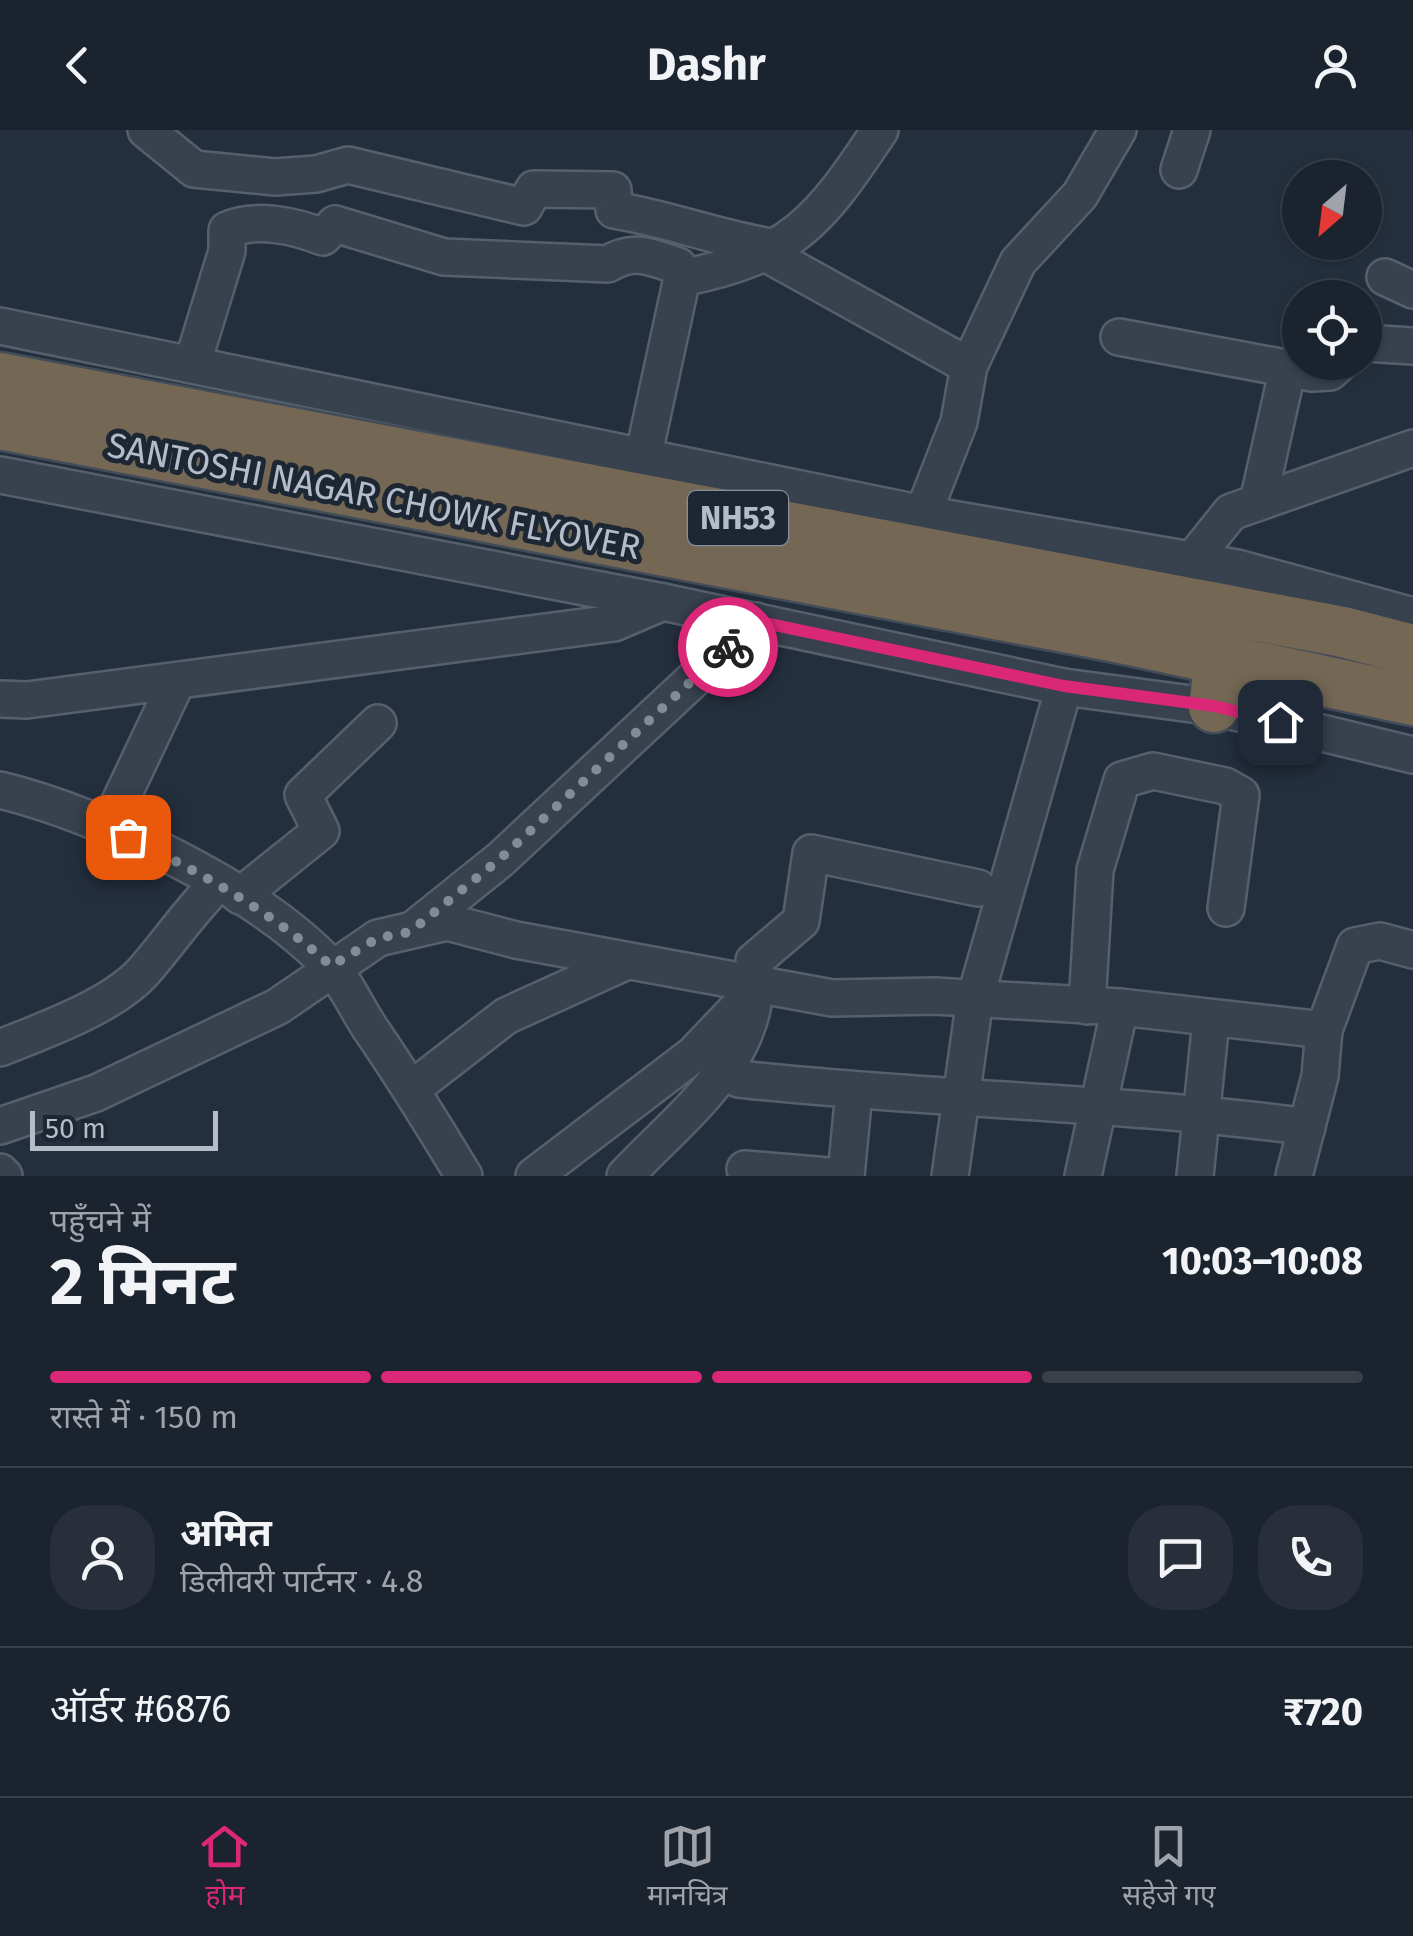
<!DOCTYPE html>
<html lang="hi">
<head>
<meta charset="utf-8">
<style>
	body { margin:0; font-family:"Fira Sans","Noto Sans Devanagari",sans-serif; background:#282f3a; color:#f1f3f6; height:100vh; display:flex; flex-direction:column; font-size:38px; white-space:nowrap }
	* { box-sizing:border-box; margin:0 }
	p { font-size:32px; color:#a0a4aa }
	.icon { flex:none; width:55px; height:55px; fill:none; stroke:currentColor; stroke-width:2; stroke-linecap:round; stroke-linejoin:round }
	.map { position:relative; height:1046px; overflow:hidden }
	.panel { display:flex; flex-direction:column; background:#1b232e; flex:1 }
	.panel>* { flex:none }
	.needle { width:65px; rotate:208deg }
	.controls { position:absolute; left:1282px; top:30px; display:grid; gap:20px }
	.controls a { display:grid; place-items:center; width:100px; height:100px; border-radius:50%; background:#1b232e; box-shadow:0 2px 8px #0004,0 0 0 2px #39404a; font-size:50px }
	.scale { position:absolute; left:30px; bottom:25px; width:188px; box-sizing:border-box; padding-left:10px; border:5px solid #b4bcc9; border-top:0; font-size:28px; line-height:35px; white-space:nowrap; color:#b4bcc9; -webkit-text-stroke:8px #1d2633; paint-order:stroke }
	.pin { position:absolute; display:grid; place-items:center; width:85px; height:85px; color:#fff; margin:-42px; border-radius:20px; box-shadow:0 5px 15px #0006 }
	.courier { position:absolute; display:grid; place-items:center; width:100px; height:100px; margin:-50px; border:8px solid #db2777; border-radius:50%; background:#fff; color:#222; box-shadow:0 2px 12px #0007 }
	.summary em { font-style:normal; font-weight:700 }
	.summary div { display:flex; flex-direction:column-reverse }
	.summary { display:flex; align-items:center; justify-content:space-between; height:170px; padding:0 50px }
	h1 { font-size:65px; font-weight:700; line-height:75px }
	.bar { display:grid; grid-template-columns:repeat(4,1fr); gap:15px 10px; align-content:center; height:120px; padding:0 50px }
	.bar i { height:12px; border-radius:8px; background:#39404a }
	.bar .active { background:#db2777 }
	.bar p { grid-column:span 4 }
	.line { display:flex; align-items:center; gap:25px; padding:0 50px; border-top:2px solid #39404a }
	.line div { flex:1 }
	.round { display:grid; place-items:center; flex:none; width:105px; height:105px; border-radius:40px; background:#282f3a }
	header { display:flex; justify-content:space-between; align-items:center; height:130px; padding:0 50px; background:#1b232e; font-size:45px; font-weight:700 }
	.tabs { display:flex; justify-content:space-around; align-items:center; height:140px; border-top:2px solid #39404a; background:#1b232e; font-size:28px; color:#a0a4aa }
	.tabs a { display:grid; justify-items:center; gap:5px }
	.tabs .active { color:#db2777 }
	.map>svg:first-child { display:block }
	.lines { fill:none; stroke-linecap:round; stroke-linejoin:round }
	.minor-casing { stroke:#565f6c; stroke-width:40 }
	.highway-casing { stroke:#434c59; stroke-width:55 }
	.minor { stroke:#38414e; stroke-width:35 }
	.highway { stroke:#746855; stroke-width:50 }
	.done { stroke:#828b98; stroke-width:10; stroke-dasharray:0 18 }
	.route { stroke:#db2777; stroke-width:12 }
	.labels { text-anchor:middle; stroke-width:10; stroke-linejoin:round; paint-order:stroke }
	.shield { fill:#1d2633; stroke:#878f9c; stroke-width:2.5 }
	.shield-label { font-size:32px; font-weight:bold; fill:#b4bcc9 }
	.street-label { font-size:35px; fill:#b4bcc9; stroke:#1d2633 }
</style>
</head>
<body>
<header><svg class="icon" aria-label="back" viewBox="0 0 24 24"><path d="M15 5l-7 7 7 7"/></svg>Dashr<svg class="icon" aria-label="person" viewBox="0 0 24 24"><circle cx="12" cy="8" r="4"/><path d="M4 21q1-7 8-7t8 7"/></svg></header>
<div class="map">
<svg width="1413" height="1046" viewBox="0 0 1413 1046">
	<rect width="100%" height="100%" fill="#242f3e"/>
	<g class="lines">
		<defs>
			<g id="minor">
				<path d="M 146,0 L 194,39 L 275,47 L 316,44 L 348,35 L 524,77 L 534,59 L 613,60 L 614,80 C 670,89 722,110 778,118"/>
				<path d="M 1179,40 L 1192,0"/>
				<path d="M 767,124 L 969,236"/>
				<path d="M 1385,147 L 1413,160"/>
				<path d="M 0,196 L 923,384 L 1237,438 L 1413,486"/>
				<path d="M 1119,207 L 1312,243 L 1330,242 L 1341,232"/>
				<path d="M 1365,213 L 1413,216"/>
				<path d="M 192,235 L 227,121 L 227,100 C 256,87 295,96 323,107 L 335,94 L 444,127 L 608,134 C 633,118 651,127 678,136 L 682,148"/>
				<path d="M 643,328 L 682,148 C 792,126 819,92 880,0"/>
				<path d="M 0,345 L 663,472 L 1064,557 L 1214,577 L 1413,625"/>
				<path d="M 1258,372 L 1288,238"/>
				<path d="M 923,384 L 959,292 L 969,236 L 1018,132 L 1080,65 L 1118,0"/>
				<path d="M 1188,448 L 1190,433 L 1231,382 L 1413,318"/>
				<path d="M 0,569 L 27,570 L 614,493 L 663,472"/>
				<path d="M 0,660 C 102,685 256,758 328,834 C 347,853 358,882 374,904 C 406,951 435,998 464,1046"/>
				<path d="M 107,699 L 177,551"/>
				<path d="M 240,766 L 321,701 L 303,665 L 378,593"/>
				<path d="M 415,798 L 501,729 L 756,491"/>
				<path d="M 1087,876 L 1095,740 L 1122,650 L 1153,641 L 1225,656 L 1241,665 L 1226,778"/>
				<path d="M 0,918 C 43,901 113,876 144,841 C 170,811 189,782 219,752"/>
				<path d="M 725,943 L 739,949 C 928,970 1118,971 1307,997"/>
				<path d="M 413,958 L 506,886 L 627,831"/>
				<path d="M 0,996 L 96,963 L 277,877 L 378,808 L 447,792 L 516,810 L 832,868 L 935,866 L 1120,877 L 1324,900"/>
				<path d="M 745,1039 L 828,1046"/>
				<path d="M 0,1042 L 4,1046"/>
				<path d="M 534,1046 L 693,925 L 754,861"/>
				<path d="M 625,1046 C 682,985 767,925 754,831 L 801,791 L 811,723 L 978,758"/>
				<path d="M 846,1046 L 854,962"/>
				<path d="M 950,1046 L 975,869 L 1064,557"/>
				<path d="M 1083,1046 L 1120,877"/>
				<path d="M 1195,1046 L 1211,890"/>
				<path d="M 1294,1046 L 1320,946 L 1324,900 L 1355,816 L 1380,811 L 1413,820"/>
			</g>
			<g id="highway">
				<path d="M 0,248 L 1343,502 L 1413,520"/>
				<path d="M 0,294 L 1116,507 L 1413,570"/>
				<path d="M 1214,577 L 1220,529"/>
			</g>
		</defs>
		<use href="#minor" class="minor-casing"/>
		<use href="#highway" class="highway-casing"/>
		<use href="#minor" class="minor"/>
		<use href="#highway" class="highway"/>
	</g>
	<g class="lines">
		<path class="done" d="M 128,707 C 202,744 270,780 331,836 L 378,808 L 410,802 L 500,729 L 728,517"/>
		<path class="route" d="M 728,517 L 756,491 L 1064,556 L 1214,576 L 1280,592"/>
	</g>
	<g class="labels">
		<rect class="shield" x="688" y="361" width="100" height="54" rx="8"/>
		<g class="shield-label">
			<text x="738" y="399">NH53</text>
		</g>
		<g class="street-label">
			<text transform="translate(374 366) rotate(11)" y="12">SANTOSHI NAGAR CHOWK FLYOVER</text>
		</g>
	</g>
</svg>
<div class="controls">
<a><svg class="needle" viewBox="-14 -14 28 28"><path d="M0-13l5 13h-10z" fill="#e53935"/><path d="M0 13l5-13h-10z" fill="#a0a4aa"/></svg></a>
<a><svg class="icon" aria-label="locate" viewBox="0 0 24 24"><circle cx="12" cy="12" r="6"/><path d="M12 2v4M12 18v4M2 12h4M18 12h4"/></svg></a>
</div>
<div class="scale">50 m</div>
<div class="pin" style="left:128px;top:707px;background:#ea580c"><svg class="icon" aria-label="bag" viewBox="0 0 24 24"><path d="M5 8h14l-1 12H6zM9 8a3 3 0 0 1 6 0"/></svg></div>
<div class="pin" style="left:1280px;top:592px;background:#1f2937"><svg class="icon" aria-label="home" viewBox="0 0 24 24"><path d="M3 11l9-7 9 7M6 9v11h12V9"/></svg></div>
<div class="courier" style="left:728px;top:517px"><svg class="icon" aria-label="bike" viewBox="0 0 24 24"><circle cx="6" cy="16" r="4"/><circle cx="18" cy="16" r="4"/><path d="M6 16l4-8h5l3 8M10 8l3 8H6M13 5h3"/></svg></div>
</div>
<section class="panel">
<div class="summary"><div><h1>2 मिनट</h1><p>पहुँचने में</p></div><em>10:03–10:08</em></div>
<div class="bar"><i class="active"></i><i class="active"></i><i class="active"></i><i></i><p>रास्ते में · 150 m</p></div>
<div class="line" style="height:180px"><a class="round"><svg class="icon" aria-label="person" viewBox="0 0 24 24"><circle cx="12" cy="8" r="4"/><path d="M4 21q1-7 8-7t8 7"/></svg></a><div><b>अमित</b><p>डिलीवरी पार्टनर · 4.8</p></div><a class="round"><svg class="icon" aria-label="chat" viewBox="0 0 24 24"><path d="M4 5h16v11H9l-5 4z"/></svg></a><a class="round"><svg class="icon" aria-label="phone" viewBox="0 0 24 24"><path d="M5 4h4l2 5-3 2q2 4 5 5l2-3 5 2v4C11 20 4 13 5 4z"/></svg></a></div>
<div class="line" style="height:130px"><div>ऑर्डर #6876</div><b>₹720</b></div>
</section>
<nav class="tabs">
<a class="active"><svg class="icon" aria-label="home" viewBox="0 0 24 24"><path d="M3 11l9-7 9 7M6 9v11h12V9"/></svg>होम</a>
<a><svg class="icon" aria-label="map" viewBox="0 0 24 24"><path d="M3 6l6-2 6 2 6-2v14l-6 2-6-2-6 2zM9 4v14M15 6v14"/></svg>मानचित्र</a>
<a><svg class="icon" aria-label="saved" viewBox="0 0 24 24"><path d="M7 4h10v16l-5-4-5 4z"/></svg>सहेजे गए</a>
</nav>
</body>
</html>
